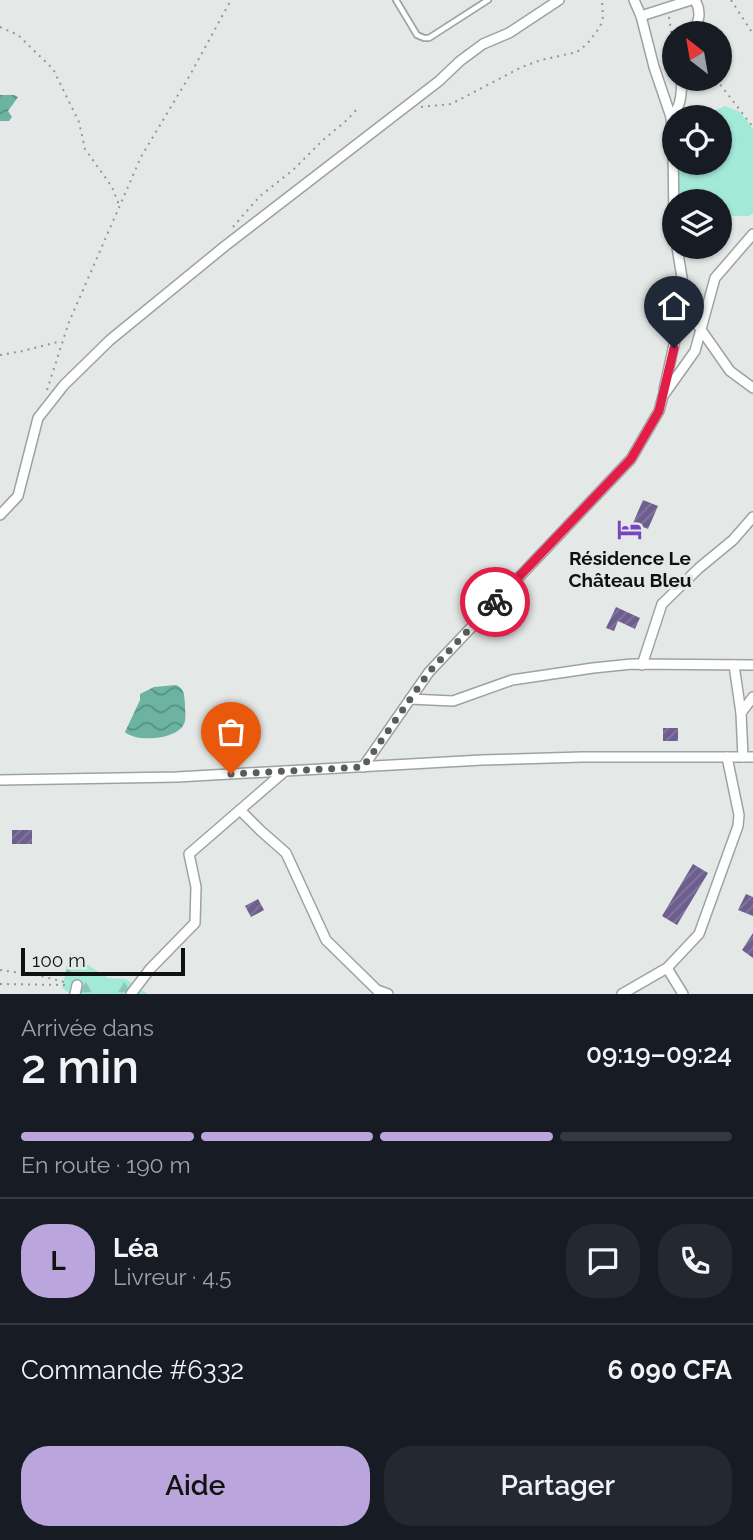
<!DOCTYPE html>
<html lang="fr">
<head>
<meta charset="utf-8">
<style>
	body { margin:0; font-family:Raleway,sans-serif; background:#242831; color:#f1f3f6; height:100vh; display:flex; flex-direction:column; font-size:26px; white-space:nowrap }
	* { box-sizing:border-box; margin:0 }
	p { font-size:23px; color:#9ea1a6 }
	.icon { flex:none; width:38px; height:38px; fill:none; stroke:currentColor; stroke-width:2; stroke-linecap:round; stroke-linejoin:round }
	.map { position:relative; height:994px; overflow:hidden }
	.sheet { display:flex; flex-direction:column; background:#171b24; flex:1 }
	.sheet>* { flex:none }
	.needle { width:46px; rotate:329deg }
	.controls { position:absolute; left:662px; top:21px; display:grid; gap:14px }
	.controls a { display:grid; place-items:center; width:70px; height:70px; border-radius:50%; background:#171b24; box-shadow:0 2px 5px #0004; font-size:35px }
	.scale { position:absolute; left:21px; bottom:18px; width:164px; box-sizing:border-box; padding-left:7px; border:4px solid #101211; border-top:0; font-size:19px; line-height:24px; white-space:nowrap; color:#101211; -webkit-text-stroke:5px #e4e9e7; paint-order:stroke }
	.pin { position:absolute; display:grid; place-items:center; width:60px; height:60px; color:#fff; margin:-72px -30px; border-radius:50% 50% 50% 0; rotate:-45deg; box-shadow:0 0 7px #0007 }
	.pin .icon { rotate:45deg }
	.courier { position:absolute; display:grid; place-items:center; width:70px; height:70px; margin:-35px; border:5px solid #e11d48; border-radius:50%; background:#fff; color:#222; box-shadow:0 2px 9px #0007 }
	.head em { font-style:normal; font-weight:600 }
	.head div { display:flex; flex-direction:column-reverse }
	.head { display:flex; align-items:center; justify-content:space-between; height:119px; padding:0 21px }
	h1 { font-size:46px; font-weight:600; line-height:52px }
	.bar { display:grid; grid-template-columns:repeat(4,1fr); gap:10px 7px; align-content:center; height:84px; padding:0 21px }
	.bar i { height:9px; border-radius:5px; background:#363941 }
	.bar .current { background:#baa5dc }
	.bar p { grid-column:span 4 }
	.line { display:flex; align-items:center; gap:18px; padding:0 21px; border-top:2px solid #363941 }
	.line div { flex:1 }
	.round { display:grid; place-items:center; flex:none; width:74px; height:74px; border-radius:28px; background:#242831 }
	.action { display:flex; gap:14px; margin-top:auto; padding:14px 21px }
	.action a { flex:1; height:80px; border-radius:28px; background:#baa5dc; color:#111; font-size:28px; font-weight:600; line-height:80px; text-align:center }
	.action a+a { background:#242831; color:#f1f3f6 }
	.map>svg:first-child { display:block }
	.green { fill:#a2e9d7 }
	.forest { fill:url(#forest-firs) }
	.water { fill:url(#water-waves) }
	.building { fill:url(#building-hatch) }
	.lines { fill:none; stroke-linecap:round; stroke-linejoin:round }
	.service-casing { stroke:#9ea3a2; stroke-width:8 }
	.minor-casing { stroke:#9ea3a2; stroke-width:12 }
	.path { stroke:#949796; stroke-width:2; stroke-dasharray:2 5; stroke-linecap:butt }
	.service { stroke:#fff; stroke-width:4.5 }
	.minor { stroke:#fff; stroke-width:9 }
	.done { stroke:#5a5d5c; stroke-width:7; stroke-dasharray:0 12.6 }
	.route { stroke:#e11d48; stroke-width:9 }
	.labels { text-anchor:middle; stroke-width:6; stroke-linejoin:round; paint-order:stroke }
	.poi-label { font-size:19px; font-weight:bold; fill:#101211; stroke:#e4e9e7 }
</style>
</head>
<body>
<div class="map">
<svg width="753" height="994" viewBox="0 0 753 994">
	<defs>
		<pattern id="forest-firs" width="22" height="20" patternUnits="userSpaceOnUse" patternTransform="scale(1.75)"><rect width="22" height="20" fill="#a2e9d7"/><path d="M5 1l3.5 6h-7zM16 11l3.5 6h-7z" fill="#8ac7b8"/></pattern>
		<pattern id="water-waves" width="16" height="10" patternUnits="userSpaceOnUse" patternTransform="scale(1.75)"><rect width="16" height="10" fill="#6cb3a2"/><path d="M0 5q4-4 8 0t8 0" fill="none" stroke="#579083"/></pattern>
		<pattern id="building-hatch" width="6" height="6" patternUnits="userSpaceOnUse" patternTransform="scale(1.75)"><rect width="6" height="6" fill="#6e5e8f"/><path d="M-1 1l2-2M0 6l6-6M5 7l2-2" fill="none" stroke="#84799b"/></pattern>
	</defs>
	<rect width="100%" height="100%" fill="#e4e9e7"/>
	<path class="green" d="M 725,106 L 740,112 L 753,129 L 753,213 L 749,216 L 719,216 L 719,201 L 678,201 L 675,163 L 719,163 L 719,117 L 699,117 Z"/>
	<path class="forest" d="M 70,953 L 108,978 L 126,979 L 148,994 L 70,994 L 62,988 Z"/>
	<g class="water">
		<path d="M 0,95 L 14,95 L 18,97 L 8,111 L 12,117 L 9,121 L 0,121 Z"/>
		<path d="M 176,685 C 185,689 184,695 185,704 C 185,709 186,717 185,721 C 181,740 136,743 125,732 L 140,700 L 140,694 L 154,687 Z"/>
	</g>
	<g class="building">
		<path d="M 643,500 L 658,506 L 648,529 L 633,523 Z"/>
		<path d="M 616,607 L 640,618 L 635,629 L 618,621 L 614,631 L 606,628 Z"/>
		<rect x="663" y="728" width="15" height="13"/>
		<rect x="12" y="830" width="20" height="14"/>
		<path d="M 693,864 L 708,873 L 677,925 L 662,916 Z"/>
		<path d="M 746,894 L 753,897 L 753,916 L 738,910 Z"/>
		<path d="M 258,899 L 264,910 L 251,917 L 245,906 Z"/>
		<path d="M 753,933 L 753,958 L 742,950 Z"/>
	</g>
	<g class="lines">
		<defs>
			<path id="service" d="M 396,0 L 417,35 L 424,38 L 429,38 L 488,0"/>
			<g id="minor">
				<path d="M 634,0 L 641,16 L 654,67 L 671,117 L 673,147 L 674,224"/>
				<path d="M 641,16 L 691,0"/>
				<path d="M 693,33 C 699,21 702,12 695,0"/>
				<path d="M 671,117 C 682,106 681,94 682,79"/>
				<path d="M 683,304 L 730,371 L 753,388"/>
				<path d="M 664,390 L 683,304 L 684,290 L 677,247"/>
				<path d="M 0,515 L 18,496 L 38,418 L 64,385 L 110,340 L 225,246 L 439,81 L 460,61 L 483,44 L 509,33 L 559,0"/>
				<path d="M 642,665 L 662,604 L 699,568 L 733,540 L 753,517"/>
				<path d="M 734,665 L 741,713"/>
				<path d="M 410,699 L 453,701 L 512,680 L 593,668 L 632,664 L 753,665"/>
				<path d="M 743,757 L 741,713 L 753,697"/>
				<path d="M 363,767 L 429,672 L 631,459 L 659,411 L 663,396 L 695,351 L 715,278 L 753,234"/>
				<path d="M 0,780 L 177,777 L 482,760 L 582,757 L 753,757"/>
				<path d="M 240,810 L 261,831 L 286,853 L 326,940 L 377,990 L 388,994"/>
				<path d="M 667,968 L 683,994"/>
				<path d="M 75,994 L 77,985"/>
				<path d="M 131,994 L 150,969 L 195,923 L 196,887 L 189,854 L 285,771"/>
				<path d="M 622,994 L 667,968 L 699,934 L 738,826 L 739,815 L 727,757"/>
			</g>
		</defs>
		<use href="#service" class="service-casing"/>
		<use href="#minor" class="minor-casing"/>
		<g class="path">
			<path d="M 731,0 L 753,34"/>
			<path d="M 669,17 L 674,51"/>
			<path d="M 0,27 L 18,35 L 53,69 L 79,122 L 85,149 L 112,187 L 119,205"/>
			<path d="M 716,79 L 753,127"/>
			<path d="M 421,107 L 451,104 L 522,67 L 541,60 L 577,52 L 587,44 L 600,27 L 603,17 L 602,0"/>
			<path d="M 233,227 L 260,196 L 293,170 L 323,140 L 347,120 L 359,107"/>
			<path d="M 0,355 L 23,351 L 61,341"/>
			<path d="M 47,390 L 69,322 L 141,157 L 190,75 L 231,0"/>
			<path d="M 0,970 L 41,976 L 68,983"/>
			<path d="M 0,984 L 65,985"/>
		</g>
		<use href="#service" class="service"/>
		<use href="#minor" class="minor"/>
	</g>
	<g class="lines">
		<path class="done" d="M 231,774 L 363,767 L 429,672 L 495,602"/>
		<path class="route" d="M 495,602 L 631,459 L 659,411 L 674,348"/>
	</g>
	<defs>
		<symbol id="hotel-bare" viewBox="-9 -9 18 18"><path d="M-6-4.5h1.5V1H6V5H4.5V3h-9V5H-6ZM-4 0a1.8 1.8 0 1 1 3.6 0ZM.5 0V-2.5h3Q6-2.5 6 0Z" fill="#7745bd" stroke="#e4e9e7" stroke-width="2.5" paint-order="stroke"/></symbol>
	</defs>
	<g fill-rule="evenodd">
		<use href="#hotel-bare" x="612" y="512" width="35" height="35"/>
	</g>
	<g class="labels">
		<g class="poi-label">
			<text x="630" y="565">Résidence Le<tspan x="630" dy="22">Château Bleu</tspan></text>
		</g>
	</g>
</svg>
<div class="controls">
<a><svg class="needle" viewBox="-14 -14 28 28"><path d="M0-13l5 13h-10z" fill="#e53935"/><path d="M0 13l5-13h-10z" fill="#9ea1a6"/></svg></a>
<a><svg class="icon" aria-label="locate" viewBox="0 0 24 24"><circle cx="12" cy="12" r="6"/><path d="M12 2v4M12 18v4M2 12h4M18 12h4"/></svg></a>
<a><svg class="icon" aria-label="layers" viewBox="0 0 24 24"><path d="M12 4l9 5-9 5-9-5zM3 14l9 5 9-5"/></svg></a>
</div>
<div class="scale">100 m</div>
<div class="pin" style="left:231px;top:774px;background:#ea580c"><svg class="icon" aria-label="bag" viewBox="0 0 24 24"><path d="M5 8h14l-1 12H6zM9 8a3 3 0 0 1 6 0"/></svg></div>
<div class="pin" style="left:674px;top:348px;background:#1f2937"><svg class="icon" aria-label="home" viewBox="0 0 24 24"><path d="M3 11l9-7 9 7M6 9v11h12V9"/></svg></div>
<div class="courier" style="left:495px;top:602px"><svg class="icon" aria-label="bike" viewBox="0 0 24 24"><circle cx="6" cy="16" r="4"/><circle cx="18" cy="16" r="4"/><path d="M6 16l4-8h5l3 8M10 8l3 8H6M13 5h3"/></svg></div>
</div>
<section class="sheet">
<div class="head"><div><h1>2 min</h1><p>Arrivée dans</p></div><em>09:19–09:24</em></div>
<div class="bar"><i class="current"></i><i class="current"></i><i class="current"></i><i></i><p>En route · 190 m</p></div>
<div class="line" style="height:126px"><b class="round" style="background:#baa5dc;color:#111">L</b><div><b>Léa</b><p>Livreur · 4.5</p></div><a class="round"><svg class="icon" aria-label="chat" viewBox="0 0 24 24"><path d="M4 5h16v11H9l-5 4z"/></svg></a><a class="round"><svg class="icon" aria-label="phone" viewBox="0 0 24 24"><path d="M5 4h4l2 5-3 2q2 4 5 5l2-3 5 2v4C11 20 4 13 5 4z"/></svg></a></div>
<div class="line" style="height:91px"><div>Commande #6332</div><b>6 090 CFA</b></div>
<div class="action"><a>Aide</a><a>Partager</a></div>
</section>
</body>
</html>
